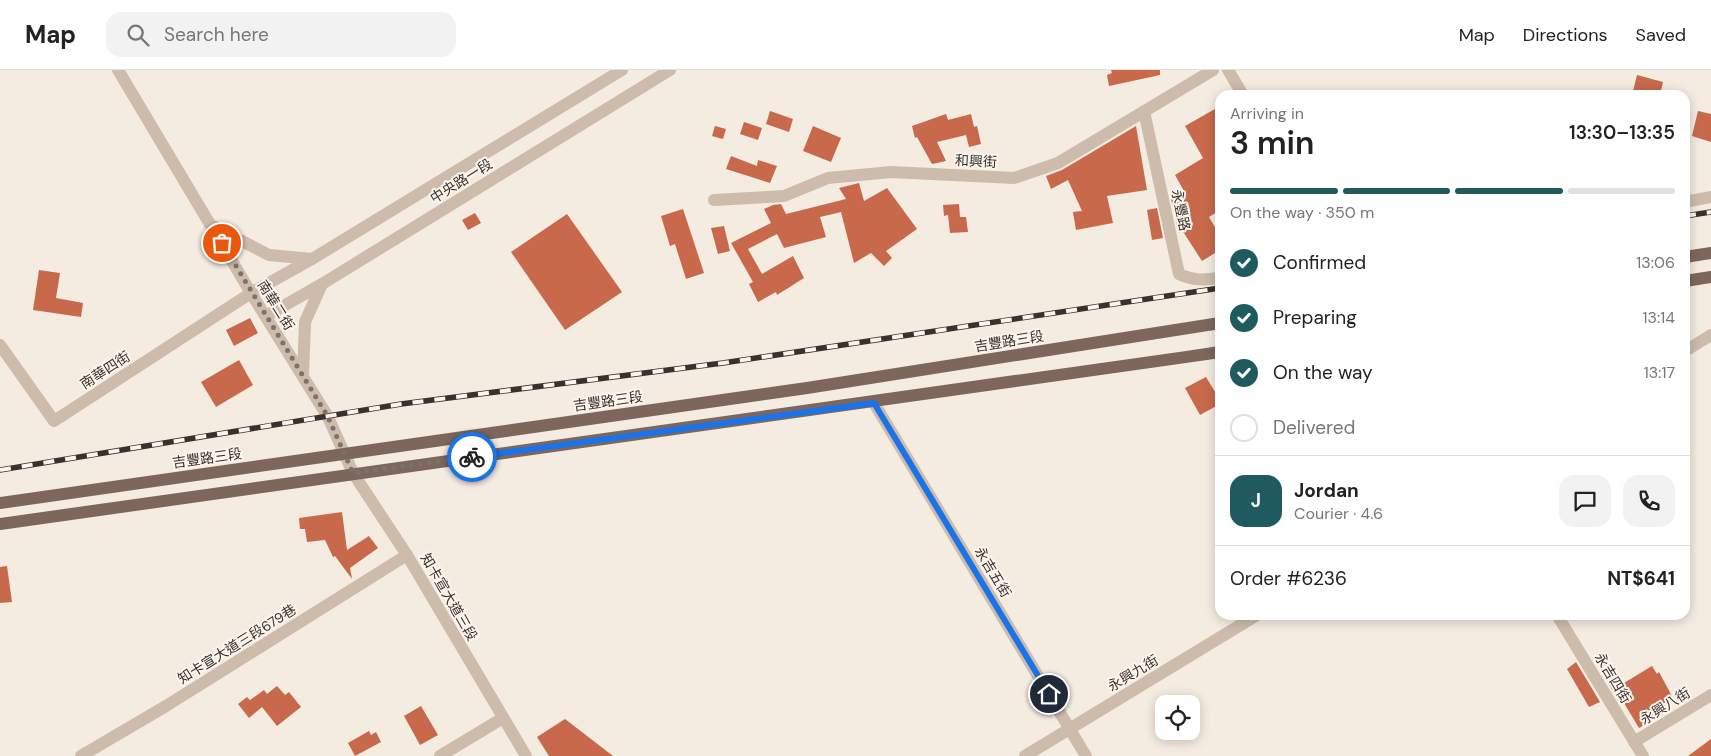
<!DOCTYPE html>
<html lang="en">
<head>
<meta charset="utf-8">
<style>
	body { margin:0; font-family:"DM Sans","Noto Sans TC",sans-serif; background:#f2f2f2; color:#222; height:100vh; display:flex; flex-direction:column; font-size:19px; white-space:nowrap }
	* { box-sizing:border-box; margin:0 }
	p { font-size:16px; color:#767676 }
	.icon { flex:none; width:28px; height:28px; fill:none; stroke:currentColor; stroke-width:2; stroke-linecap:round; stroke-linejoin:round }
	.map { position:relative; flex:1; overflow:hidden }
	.sheet { position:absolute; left:1215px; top:20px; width:475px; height:530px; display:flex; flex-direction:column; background:#fff; border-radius:15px; box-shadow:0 2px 12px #0003 }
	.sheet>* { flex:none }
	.tools { position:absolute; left:1155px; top:625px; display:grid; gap:10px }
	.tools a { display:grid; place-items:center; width:45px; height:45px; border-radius:10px; background:#fff; box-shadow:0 2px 12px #0003; font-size:25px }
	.pin { position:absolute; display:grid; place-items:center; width:42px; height:42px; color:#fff; margin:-21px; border:2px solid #fff; border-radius:50%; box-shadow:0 1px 5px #0007 }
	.courier { position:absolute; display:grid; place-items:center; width:50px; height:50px; margin:-25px; border:4px solid #1a73e8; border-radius:50%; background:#fff; color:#222; box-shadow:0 1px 6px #0007 }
	.head em { font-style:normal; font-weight:600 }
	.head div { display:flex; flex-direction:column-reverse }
	.head { display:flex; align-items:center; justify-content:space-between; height:85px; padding:0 15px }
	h1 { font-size:32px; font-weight:600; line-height:38px }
	.bar { display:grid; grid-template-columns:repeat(4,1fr); gap:8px 5px; align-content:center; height:60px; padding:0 15px }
	.bar i { height:6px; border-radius:4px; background:#e0e0e0 }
	.bar .on { background:#1f5a5e }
	.bar p { grid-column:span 4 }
	.line { display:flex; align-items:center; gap:12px; padding:0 15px; border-top:1px solid #e0e0e0 }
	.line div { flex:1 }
	.round { display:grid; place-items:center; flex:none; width:52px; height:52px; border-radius:15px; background:#f2f2f2 }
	ol { padding:0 15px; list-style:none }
	li { display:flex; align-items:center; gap:15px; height:55px }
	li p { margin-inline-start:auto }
	li .icon { padding:5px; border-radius:50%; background:#1f5a5e; color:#fff; stroke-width:4 }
	li:last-child { color:#767676 }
	li i { width:28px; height:28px; border:2px solid #e0e0e0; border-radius:50% }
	header { display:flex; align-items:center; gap:30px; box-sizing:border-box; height:70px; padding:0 25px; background:#fff; border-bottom:1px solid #e0e0e0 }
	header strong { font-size:24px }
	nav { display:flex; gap:28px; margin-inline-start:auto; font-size:18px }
	.search { width:350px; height:45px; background:#f2f2f2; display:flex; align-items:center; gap:12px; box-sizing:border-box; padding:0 18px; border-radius:15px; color:#767676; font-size:19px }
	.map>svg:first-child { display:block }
	.building { fill:#c8694b }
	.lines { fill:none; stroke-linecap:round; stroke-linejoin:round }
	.minor { stroke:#cdbbac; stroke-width:12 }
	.tertiary { stroke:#cdbbac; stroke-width:12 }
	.primary { stroke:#7d675c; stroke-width:12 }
	.rail-casing { stroke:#3b302b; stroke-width:5.5 }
	.rail { stroke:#fbf5ee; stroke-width:4; stroke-dasharray:11; stroke-linecap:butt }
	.done { stroke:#7c716b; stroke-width:5; stroke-dasharray:0 9 }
	.route { stroke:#1a73e8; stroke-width:6 }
	.labels { text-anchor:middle; stroke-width:4; stroke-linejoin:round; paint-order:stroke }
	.street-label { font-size:14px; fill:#3b302b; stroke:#fbf5ee }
</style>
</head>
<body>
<header>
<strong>Map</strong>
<div class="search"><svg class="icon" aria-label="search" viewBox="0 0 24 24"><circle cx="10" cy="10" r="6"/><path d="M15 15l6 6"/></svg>Search here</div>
<nav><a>Map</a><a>Directions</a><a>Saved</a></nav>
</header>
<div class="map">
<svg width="1711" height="686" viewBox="0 0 1711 686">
	<rect width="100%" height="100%" fill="#f4ebe1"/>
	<g class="building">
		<path d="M 1111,0 L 1160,0 L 1160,5 L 1109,16 L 1107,5 L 1112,3 Z"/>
		<path d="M 1637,5 L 1663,12 L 1660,25 L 1632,25 Z"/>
		<path d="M 1215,39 L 1220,47 L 1220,140 L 1209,147 L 1220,166 L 1220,180 L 1202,191 L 1182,160 L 1179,163 L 1171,129 L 1184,121 L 1175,105 L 1203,88 L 1185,56 Z"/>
		<path d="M 770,41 L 793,49 L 789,62 L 766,54 Z"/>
		<path d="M 1698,41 L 1711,44 L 1711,72 L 1692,66 Z"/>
		<path d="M 946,44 L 948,50 L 971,44 L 974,57 L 977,56 L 981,74 L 969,77 L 966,65 L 937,72 L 946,91 L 932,94 L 917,67 L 915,68 L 912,56 Z"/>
		<path d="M 744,52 L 762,58 L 758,70 L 740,64 Z"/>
		<path d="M 715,56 L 726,59 L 723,69 L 712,66 Z"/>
		<path d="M 813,56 L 841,68 L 831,92 L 803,81 Z"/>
		<path d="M 1136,56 L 1147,120 L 1107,126 L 1113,153 L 1076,160 L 1073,142 L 1082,141 L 1068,110 L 1051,119 L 1046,106 L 1062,100 Z"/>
		<path d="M 731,86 L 757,96 L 758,90 L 777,96 L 770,113 L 726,99 Z"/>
		<path d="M 859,113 L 864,131 L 887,118 L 917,159 L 886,181 L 892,188 L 884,196 L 871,183 L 854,193 L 841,142 L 820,147 L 826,167 L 784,178 L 777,164 L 748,179 L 762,204 L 793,186 L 804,208 L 777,225 L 776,222 L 758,232 L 749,214 L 753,212 L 731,173 L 771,153 L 764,139 L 773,135 L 781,134 L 786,144 L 846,129 L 839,118 Z"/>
		<path d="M 959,134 L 960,147 L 966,147 L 968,162 L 950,163 L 948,145 L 944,146 L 943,135 Z"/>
		<path d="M 1157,138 L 1163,168 L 1152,170 L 1147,140 Z"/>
		<path d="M 683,139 L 704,203 L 686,209 L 675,174 L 670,176 L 661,146 Z"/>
		<path d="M 475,143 L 481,153 L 468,160 L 462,150 Z"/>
		<path d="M 567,144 L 622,222 L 565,260 L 511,182 Z"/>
		<path d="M 724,156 L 730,181 L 718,184 L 711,158 Z"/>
		<path d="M 39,200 L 60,203 L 56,228 L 83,233 L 81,247 L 33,240 Z"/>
		<path d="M 250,248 L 258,263 L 234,276 L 226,260 Z"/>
		<path d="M 239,290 L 253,315 L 216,337 L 201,312 Z"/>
		<path d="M 1206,307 L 1220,330 L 1220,334 L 1200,345 L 1185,318 Z"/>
		<path d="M 342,442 L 347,480 L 369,466 L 378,478 L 350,498 L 352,509 L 335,486 L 333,487 L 325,470 L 307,472 L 305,459 L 300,459 L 299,448 Z"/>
		<path d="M 7,496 L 12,532 L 0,533 L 0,497 Z"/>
		<path d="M 1576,592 L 1600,632 L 1589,637 L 1567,599 Z"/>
		<path d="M 1652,596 L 1657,604 L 1659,602 L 1673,628 L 1659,636 L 1663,644 L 1639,658 L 1618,623 L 1615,624 L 1605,608 L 1616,601 L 1624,613 Z"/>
		<path d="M 277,616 L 285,625 L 289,622 L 301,637 L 277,656 L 262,637 L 249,648 L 238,634 L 247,627 L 250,630 L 264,620 L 267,624 Z"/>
		<path d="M 421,636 L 438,665 L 420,675 L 404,646 Z"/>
		<path d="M 565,649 L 613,686 L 549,686 L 537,667 Z"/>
		<path d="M 369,661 L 371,665 L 376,662 L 381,672 L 355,686 L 348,673 Z"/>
		<path d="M 1711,669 L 1711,686 L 1688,686 Z"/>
	</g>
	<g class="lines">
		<g class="minor">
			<path d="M 1144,41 L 1179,204 C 1194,211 1204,210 1220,208"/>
			<path d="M 714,130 L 784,126 L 828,108 L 891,102 L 1014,108 L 1058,93 L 1213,0"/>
			<path d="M 1685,132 L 1711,127"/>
			<path d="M 0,275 L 54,351 L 251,223"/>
			<path d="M 1685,281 L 1711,265"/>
			<path d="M 874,333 L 1086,686"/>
			<path d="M 1557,545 L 1643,686"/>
			<path d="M 1634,672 L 1711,625"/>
			<path d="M 81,686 L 166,636 L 407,485"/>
			<path d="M 440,686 L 503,648"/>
			<path d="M 1025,686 L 1257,545"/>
		</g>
		<g class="tertiary">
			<path d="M 118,0 L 251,223 L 328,347 L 353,403 L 407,485 L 526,686"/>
			<path d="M 1228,0 L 1243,25"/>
			<path d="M 213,156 L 269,185 L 312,189"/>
			<path d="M 251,223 L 312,189 L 622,0"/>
			<path d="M 266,246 L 322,214 L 670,0"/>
			<path d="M 303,306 L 305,252 L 322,214"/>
		</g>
		<g class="primary">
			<path d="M 1685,187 L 1711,183"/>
			<path d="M 1685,211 L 1711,207"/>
			<path d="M 0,433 L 807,318 L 1220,253"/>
			<path d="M 0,454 C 407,395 814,342 1220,282"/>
		</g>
		<defs>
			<g id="rail">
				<path d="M 1685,146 L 1711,142"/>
				<path d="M 0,400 L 401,334 L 723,293 L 1220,218"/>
			</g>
		</defs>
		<use href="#rail" class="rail-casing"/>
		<use href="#rail" class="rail"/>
	</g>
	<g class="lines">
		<path class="done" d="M 222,173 L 328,347 L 353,403 L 472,387"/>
		<path class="route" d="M 472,387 L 874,333 L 1049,624"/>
	</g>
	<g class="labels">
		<g class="street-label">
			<text transform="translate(976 91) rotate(3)" y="5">和興街</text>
			<text transform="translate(461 111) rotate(-32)" y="5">中央路一段</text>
			<text transform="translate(1181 140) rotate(78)" y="5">永豐路</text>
			<text transform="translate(276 235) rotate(58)" y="5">南華二街</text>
			<text transform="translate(1009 271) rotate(-9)" y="5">吉豐路三段</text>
			<text transform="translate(105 300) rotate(-33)" y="5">南華四街</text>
			<text transform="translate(608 331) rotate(-8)" y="5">吉豐路三段</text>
			<text transform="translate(207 388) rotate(-8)" y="5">吉豐路三段</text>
			<text transform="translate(993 502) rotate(59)" y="5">永吉五街</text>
			<text transform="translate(449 527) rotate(60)" y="5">知卡宣大道三段</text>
			<text transform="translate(237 574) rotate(-32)" y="5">知卡宣大道三段679巷</text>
			<text transform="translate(1133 603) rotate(-31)" y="5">永興九街</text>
			<text transform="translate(1613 608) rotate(59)" y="5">永吉四街</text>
			<text transform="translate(1665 636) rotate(-32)" y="5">永興八街</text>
		</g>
	</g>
</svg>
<div class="tools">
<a><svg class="icon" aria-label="locate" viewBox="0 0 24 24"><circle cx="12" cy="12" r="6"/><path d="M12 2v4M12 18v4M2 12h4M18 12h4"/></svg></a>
</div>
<div class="pin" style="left:222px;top:173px;background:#ea580c"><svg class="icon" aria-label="bag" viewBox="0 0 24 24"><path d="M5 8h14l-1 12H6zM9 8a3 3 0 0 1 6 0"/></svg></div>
<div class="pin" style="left:1049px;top:624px;background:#1f2937"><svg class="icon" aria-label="home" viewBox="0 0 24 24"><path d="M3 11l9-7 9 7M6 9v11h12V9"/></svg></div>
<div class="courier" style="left:472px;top:387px"><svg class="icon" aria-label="bike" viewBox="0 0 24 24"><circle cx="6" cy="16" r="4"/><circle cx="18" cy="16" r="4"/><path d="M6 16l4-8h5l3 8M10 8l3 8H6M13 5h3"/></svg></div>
<section class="sheet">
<div class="head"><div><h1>3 min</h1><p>Arriving in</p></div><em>13:30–13:35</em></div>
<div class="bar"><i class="on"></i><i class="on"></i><i class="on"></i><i></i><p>On the way · 350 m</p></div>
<ol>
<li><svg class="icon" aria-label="check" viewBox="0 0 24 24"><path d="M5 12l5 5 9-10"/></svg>Confirmed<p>13:06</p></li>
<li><svg class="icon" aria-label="check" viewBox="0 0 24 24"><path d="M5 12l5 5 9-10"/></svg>Preparing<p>13:14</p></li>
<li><svg class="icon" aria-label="check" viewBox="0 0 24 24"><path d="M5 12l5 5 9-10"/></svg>On the way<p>13:17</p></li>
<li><i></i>Delivered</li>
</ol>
<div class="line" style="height:90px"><b class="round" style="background:#1f5a5e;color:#fff">J</b><div><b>Jordan</b><p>Courier · 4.6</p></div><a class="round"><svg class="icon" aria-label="chat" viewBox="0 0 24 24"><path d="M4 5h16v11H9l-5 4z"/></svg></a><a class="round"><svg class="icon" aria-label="phone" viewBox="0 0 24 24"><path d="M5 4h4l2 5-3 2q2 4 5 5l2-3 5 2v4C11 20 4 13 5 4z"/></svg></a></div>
<div class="line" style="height:65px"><div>Order #6236</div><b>NT$641</b></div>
</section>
</div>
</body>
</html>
